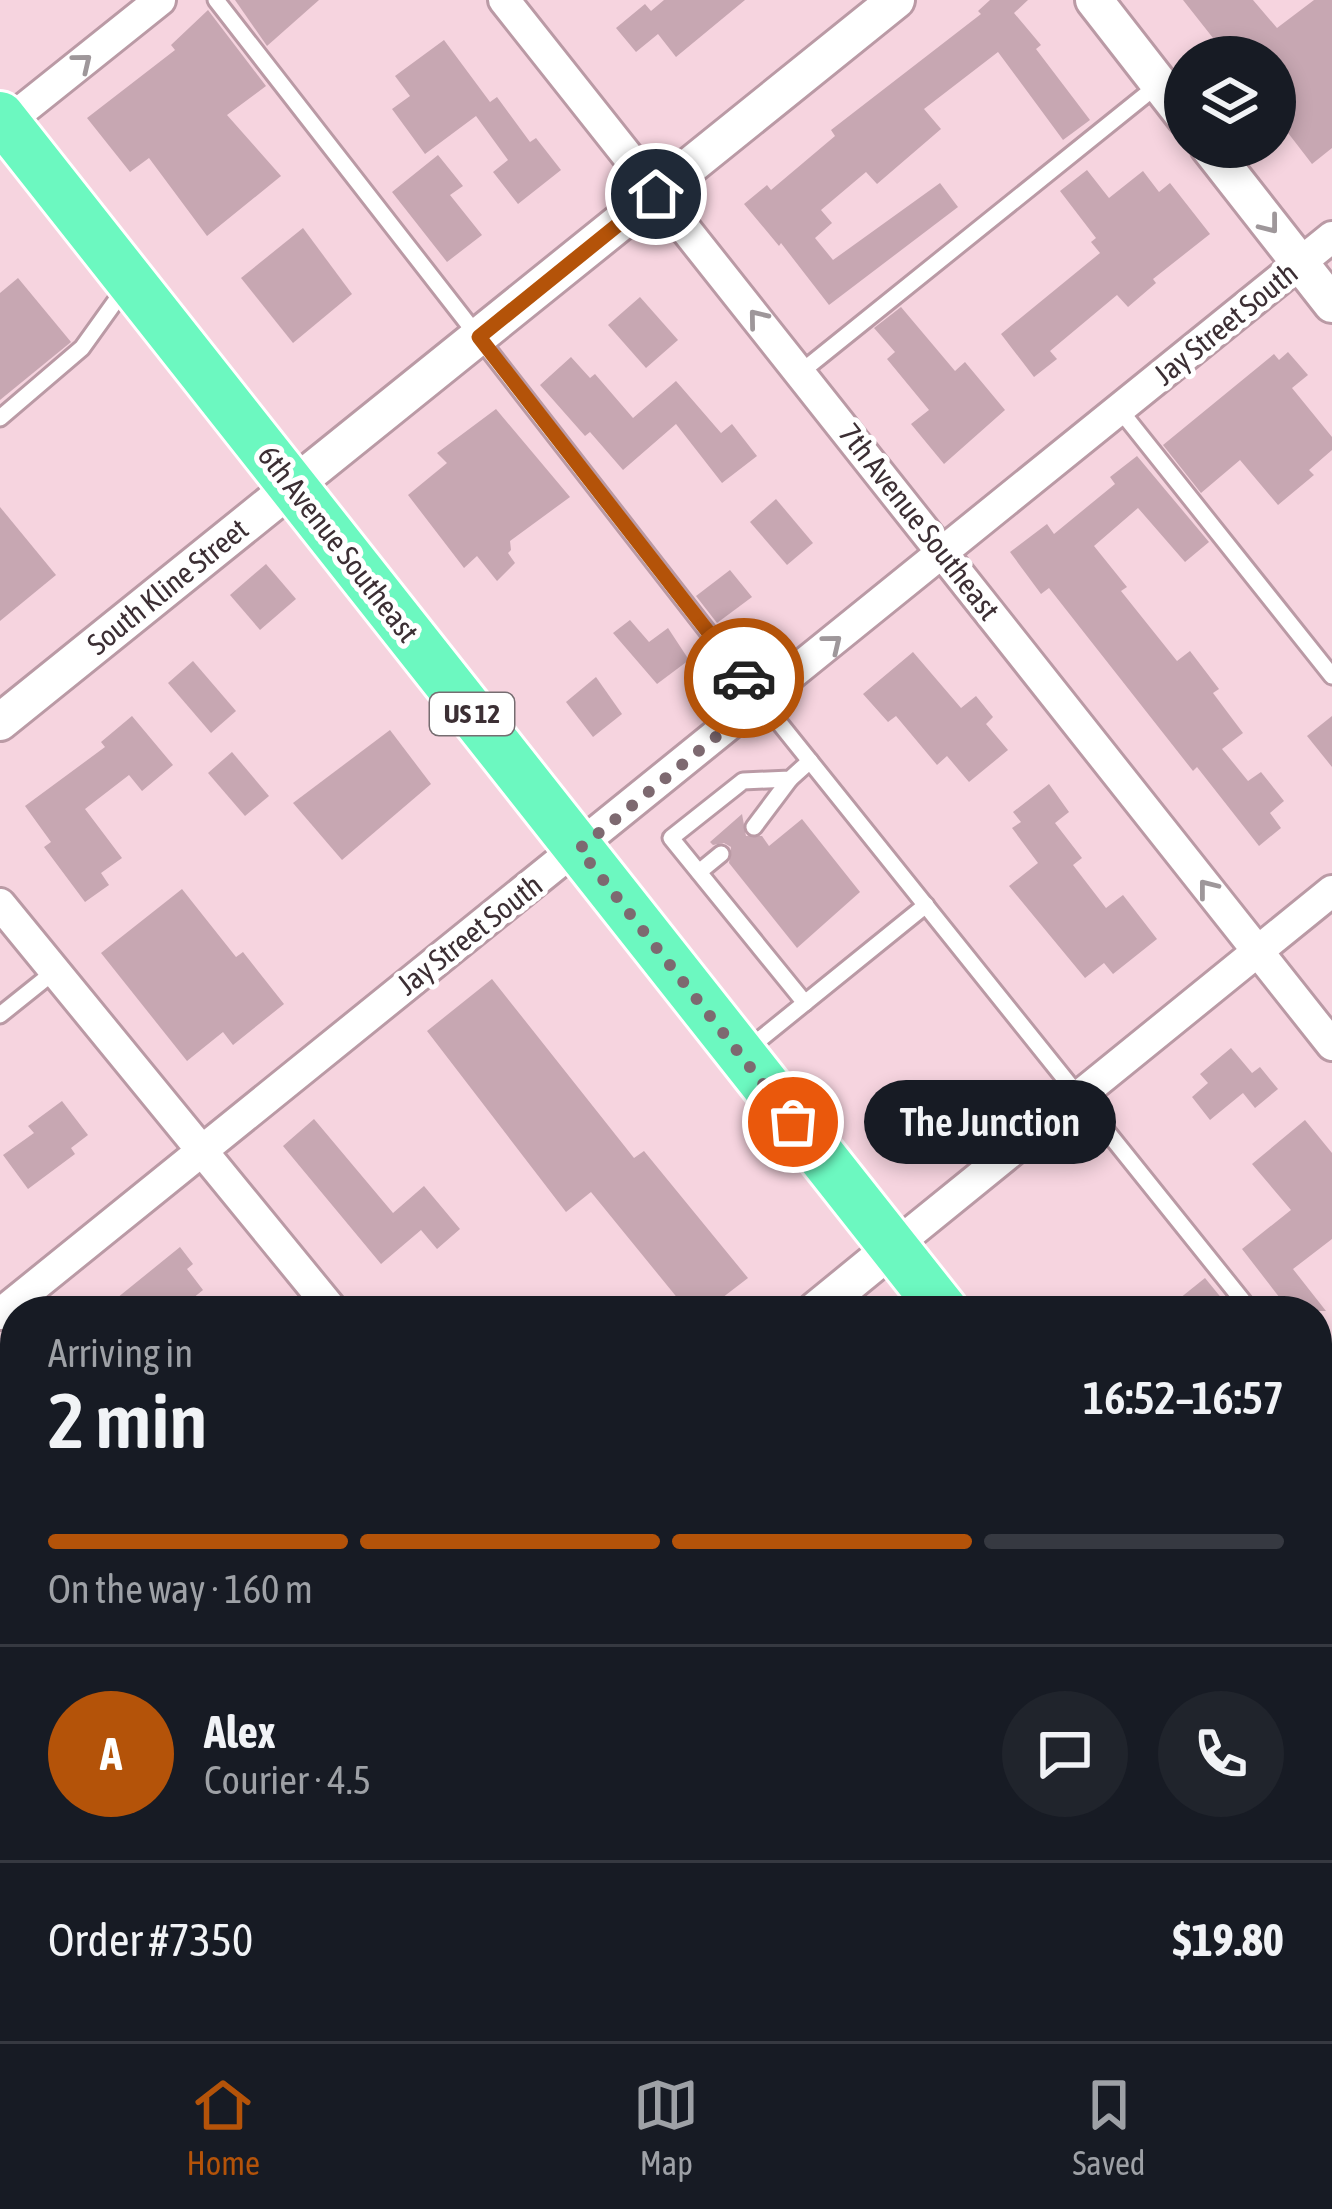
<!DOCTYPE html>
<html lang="en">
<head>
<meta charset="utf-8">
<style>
	body { margin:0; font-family:"Asap Condensed",sans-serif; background:#20242c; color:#f1f3f6; height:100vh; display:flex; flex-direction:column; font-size:45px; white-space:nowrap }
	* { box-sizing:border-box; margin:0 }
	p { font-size:39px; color:#9ea1a6 }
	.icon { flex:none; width:66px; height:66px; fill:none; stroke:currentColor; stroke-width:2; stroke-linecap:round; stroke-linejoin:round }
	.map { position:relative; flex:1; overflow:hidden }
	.panel { position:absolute; left:0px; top:1296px; width:1332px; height:747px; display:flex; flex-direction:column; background:#171b24; border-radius:48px 48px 0 0; box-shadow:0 6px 18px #0003 }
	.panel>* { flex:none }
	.fabs { position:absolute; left:1164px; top:36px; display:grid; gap:24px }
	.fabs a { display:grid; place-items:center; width:132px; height:132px; border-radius:50%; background:#171b24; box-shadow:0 6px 18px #0003; font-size:60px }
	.pin { position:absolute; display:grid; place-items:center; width:102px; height:102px; color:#fff; margin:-51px; border:6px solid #fff; border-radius:50%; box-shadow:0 3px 12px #0007 }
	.courier { position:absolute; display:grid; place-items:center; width:120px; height:120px; margin:-60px; border:9px solid #b45309; border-radius:50%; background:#fff; color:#222; box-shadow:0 3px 15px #0007 }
	.bubble { position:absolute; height:84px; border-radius:42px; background:#171b24; box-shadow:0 6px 18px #0003; font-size:39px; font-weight:600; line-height:84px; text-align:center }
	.head em { font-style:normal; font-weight:600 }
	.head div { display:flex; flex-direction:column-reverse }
	.head { display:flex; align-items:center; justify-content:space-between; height:204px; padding:0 48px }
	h1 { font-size:78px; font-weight:600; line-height:90px }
	.bar { display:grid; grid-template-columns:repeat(4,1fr); gap:18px 12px; align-content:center; height:144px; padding:0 48px }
	.bar i { height:15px; border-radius:9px; background:#363941 }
	.bar .current { background:#b45309 }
	.bar p { grid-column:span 4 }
	.line { display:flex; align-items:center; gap:30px; padding:0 48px; border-top:3px solid #363941 }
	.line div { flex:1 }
	.round { display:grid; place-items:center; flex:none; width:126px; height:126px; border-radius:63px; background:#20242c }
	.tab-bar { display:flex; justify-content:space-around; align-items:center; height:168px; border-top:3px solid #363941; background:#171b24; font-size:33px; color:#9ea1a6 }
	.tab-bar a { display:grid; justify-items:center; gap:6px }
	.tab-bar .current { color:#b45309 }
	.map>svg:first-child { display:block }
	.building { fill:#c7a7b2 }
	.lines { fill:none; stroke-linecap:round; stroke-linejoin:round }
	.service-casing { stroke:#ba9aa5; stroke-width:21 }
	.minor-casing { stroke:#ba9aa5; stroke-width:36 }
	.tertiary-casing { stroke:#ba9aa5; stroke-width:42 }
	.trunk-casing { stroke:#fff; stroke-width:54 }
	.service { stroke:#fff; stroke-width:15 }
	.minor { stroke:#fff; stroke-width:30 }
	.tertiary { stroke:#fff; stroke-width:36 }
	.trunk { stroke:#6cf8c0; stroke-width:48 }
	.oneway { stroke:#9e979a }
	.done { stroke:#7d6970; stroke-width:12; stroke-dasharray:0 21.6 }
	.route { stroke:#b45309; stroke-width:15 }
	.labels { text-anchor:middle; stroke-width:10; stroke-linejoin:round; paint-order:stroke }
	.shield { fill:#fff; stroke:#766d71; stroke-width:3 }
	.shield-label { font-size:27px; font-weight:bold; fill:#3c2f34 }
	.street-label { font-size:30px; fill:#3c2f34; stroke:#fff }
</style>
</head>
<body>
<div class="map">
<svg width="1332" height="2041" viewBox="0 0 1332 2041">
	<rect width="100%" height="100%" fill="#f6d4df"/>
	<g class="building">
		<path d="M 235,0 L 319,0 L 267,46 Z"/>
		<path d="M 664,0 L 745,0 L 676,57 L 658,34 L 636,52 L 616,28 L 645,4 L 651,11 Z"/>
		<path d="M 990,0 L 1028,0 L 1014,13 L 1041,45 L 1036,49 L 1090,120 L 1063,140 L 998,52 L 924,109 L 941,129 L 877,184 L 866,172 L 821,210 L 832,223 L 815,238 L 833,260 L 940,183 L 958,207 L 829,305 L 781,243 L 779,246 L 744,204 L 767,185 L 771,190 L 835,136 L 831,130 L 981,14 L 978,11 Z"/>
		<path d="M 1183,0 L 1253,0 L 1277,28 L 1314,0 L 1332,0 L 1332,148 L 1312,164 L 1275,116 L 1275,57 L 1228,57 Z"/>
		<path d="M 208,10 L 266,86 L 227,115 L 281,176 L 207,236 L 149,158 L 130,172 L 87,118 L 175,50 L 171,45 Z"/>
		<path d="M 444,40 L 490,102 L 497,97 L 530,142 L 536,138 L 561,170 L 518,204 L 493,172 L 508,160 L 476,116 L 425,154 L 392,109 L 410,96 L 395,76 Z"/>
		<path d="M 438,155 L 463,186 L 450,195 L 482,235 L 447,262 L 392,192 Z"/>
		<path d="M 1087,170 L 1109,198 L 1143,171 L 1159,192 L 1170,183 L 1210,234 L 1153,279 L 1156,283 L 1128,307 L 1117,295 L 1050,351 L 1057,359 L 1034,377 L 1001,334 L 1100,253 L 1091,242 L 1096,238 L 1060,191 Z"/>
		<path d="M 303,228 L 352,294 L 293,343 L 241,278 Z"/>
		<path d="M 18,278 L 71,342 L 0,400 L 0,293 Z"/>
		<path d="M 640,297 L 678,340 L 646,368 L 608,325 Z"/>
		<path d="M 901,307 L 955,371 L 965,362 L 1005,410 L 944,464 L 911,424 L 929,410 L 887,359 L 895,352 L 874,328 Z"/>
		<path d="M 1288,352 L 1308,375 L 1292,388 L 1332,437 L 1332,450 L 1309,470 L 1314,475 L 1278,505 L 1240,460 L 1201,493 L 1163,445 L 1274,354 L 1279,360 Z"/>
		<path d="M 571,357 L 590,378 L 595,374 L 633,418 L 676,381 L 721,433 L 732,424 L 757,456 L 722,483 L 676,424 L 623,470 L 590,432 L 585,436 L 540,385 Z"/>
		<path d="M 496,409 L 570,497 L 510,541 L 511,550 L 508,553 L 515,563 L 497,581 L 477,556 L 464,568 L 408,495 L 447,463 L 437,453 Z"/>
		<path d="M 1137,456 L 1209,542 L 1185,562 L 1138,508 L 1094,546 L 1127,587 L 1121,591 L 1177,661 L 1190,651 L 1219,689 L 1213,693 L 1243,733 L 1222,749 L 1248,781 L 1261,772 L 1284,801 L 1270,813 L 1281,828 L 1259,846 L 1197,767 L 1193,771 L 1049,588 L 1041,594 L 1010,552 L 1047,524 L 1054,534 L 1115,484 L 1110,477 Z"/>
		<path d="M 776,499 L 813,543 L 787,565 L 750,522 Z"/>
		<path d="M 0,507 L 56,575 L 0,621 Z"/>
		<path d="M 266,564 L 296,599 L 260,630 L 230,595 Z"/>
		<path d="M 730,570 L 752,597 L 717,623 L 696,596 Z"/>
		<path d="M 630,620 L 649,642 L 668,628 L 689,660 L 657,684 L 613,633 Z"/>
		<path d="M 913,652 L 961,708 L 976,696 L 993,717 L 986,724 L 1008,750 L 969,782 L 947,756 L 937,765 L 896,716 L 888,722 L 863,694 Z"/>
		<path d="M 193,661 L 236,711 L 211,733 L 168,683 Z"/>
		<path d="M 596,677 L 622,714 L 593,737 L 566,702 Z"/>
		<path d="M 132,716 L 173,765 L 142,791 L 129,775 L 85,809 L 122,858 L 101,873 L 109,885 L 85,902 L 44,847 L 51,842 L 25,806 L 105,747 L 101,742 Z"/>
		<path d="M 1332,716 L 1332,767 L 1307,736 Z"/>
		<path d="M 390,730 L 431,784 L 342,860 L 293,803 Z"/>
		<path d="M 232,752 L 269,796 L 245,816 L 208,773 Z"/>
		<path d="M 1049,784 L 1069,812 L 1055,823 L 1082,858 L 1073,865 L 1106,908 L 1123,895 L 1157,939 L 1113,974 L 1104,963 L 1085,978 L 1009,886 L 1038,863 L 1012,828 L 1021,822 L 1013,812 Z"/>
		<path d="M 742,814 L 746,836 L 762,836 L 769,846 L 802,819 L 860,892 L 797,948 L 729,863 L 731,847 L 724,843 L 713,845 L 710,842 Z"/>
		<path d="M 182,889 L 236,957 L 243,952 L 284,1004 L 233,1045 L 223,1032 L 187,1061 L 101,953 Z"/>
		<path d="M 492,979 L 634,1158 L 644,1151 L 748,1278 L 705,1311 L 688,1311 L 591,1192 L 566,1212 L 427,1031 Z"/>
		<path d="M 1231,1048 L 1252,1073 L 1260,1067 L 1278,1089 L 1255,1108 L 1243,1093 L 1210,1120 L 1192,1097 L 1208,1083 L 1200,1074 Z"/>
		<path d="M 947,1085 L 962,1103 L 950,1114 L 961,1127 L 923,1158 L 917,1150 L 908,1157 L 889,1134 Z"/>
		<path d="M 62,1101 L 88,1135 L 71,1148 L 75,1154 L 28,1189 L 3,1155 L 34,1133 L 28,1126 Z"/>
		<path d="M 314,1119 L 393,1213 L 424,1186 L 460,1229 L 437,1249 L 421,1230 L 381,1264 L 283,1146 Z"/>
		<path d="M 1305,1120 L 1332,1153 L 1332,1239 L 1293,1269 L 1326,1311 L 1290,1311 L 1242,1249 L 1291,1210 L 1252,1164 Z"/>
		<path d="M 180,1247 L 193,1264 L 187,1269 L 203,1290 L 177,1311 L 101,1311 Z"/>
		<path d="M 1205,1278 L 1232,1311 L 1164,1311 Z"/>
	</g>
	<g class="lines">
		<defs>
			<g id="service">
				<path d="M 216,0 L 761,700 L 1251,1311"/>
				<path d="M 801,372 L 1159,84"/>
				<path d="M 1120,410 L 1332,676"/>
				<path d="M 0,418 L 82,348 L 125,288"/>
				<path d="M 754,827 L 790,779"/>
				<path d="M 699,872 L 721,854"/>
				<path d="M 805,1003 L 671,838 L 743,781 L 790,779 L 810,761"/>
				<path d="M 0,1015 L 55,971"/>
				<path d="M 748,1049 L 926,905"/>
				<path d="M 1317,1395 L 1332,1413"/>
				<path d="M 1004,2041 L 1020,2028"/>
			</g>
			<g id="minor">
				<path d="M 504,0 L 1332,1045"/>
				<path d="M 0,128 L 160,0"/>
				<path d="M 0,904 L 333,1311"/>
				<path d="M 892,1248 L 1332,891"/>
				<path d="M 0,1314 L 1332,237"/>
				<path d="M 1317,1493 L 1332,1481"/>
				<path d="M 0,1633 L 15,1651"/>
				<path d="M 320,2028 L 330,2041"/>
				<path d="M 917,2028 L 928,2041"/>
			</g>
			<g id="tertiary">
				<path d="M 1094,0 L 1185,117"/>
				<path d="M 1209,147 L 1332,304"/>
				<path d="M 0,722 L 896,0"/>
				<path d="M 815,1311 L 892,1248"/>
				<path d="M 0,1971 L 15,1959"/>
				<path d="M 640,2041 L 656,2028"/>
			</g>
			<g id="trunk">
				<path d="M 0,116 L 944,1311"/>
				<path d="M 1317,1770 L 1332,1789"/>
			</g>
		</defs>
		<use href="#service" class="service-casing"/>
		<use href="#minor" class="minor-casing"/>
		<use href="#tertiary" class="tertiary-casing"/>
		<use href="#trunk" class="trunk-casing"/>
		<use href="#service" class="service"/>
		<use href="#minor" class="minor"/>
		<use href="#tertiary" class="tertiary"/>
		<use href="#trunk" class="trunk"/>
	</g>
	<defs><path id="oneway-chevron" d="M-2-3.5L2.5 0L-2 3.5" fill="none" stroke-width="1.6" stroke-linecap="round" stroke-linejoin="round" transform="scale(3)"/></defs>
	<g class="oneway">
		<use href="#oneway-chevron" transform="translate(83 62) rotate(-39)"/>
		<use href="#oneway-chevron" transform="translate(1270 225) rotate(52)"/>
		<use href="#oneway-chevron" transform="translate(757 318) rotate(-129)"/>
		<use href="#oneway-chevron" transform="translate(833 643) rotate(-39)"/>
		<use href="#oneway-chevron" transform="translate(1207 888) rotate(-128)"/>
	</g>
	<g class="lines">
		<path class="done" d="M 744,678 L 761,700 L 579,849 L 793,1122"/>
		<path class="route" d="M 656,194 L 479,337 L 744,678"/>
	</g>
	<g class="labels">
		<rect class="shield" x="430" y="693" width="84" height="42" rx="9"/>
		<g class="shield-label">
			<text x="472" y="723">US 12</text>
		</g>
		<g class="street-label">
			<text transform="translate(1226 324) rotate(-39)" y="10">Jay Street South</text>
			<text transform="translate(919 522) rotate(52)" y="10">7th Avenue Southeast</text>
			<text transform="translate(338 544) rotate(52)" y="10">6th Avenue Southeast</text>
			<text transform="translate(168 587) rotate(-39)" y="10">South Kline Street</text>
			<text transform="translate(470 935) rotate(-38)" y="10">Jay Street South</text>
		</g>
	</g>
</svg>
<div class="fabs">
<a><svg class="icon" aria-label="layers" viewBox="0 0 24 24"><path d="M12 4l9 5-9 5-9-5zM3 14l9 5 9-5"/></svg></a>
</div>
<div class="pin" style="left:793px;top:1122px;background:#ea580c"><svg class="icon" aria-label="bag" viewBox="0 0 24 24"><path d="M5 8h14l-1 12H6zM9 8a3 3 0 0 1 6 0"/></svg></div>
<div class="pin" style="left:656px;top:194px;background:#1f2937"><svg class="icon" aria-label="home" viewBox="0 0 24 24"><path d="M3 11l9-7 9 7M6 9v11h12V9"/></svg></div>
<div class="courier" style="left:744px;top:678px"><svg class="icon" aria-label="car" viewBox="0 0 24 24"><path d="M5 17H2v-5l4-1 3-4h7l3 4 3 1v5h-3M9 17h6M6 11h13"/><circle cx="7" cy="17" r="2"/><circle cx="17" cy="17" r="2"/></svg></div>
<div class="bubble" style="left:864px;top:1080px;width:252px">The Junction</div>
<section class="panel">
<div class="head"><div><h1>2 min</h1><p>Arriving in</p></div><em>16:52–16:57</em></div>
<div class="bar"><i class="current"></i><i class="current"></i><i class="current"></i><i></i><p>On the way · 160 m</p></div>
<div class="line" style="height:216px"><b class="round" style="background:#b45309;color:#fff">A</b><div><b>Alex</b><p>Courier · 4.5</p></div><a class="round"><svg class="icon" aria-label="chat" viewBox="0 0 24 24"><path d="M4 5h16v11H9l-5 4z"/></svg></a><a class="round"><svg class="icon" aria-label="phone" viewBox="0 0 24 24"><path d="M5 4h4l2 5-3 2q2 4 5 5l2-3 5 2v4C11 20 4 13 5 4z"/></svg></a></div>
<div class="line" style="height:156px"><div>Order #7350</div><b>$19.80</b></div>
</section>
</div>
<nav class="tab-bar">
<a class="current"><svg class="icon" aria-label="home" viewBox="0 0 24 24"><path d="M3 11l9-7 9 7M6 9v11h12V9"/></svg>Home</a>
<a><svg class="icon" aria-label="map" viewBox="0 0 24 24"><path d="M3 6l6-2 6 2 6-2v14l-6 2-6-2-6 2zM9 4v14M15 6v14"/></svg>Map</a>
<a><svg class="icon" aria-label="saved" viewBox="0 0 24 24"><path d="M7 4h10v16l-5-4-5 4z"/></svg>Saved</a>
</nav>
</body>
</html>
